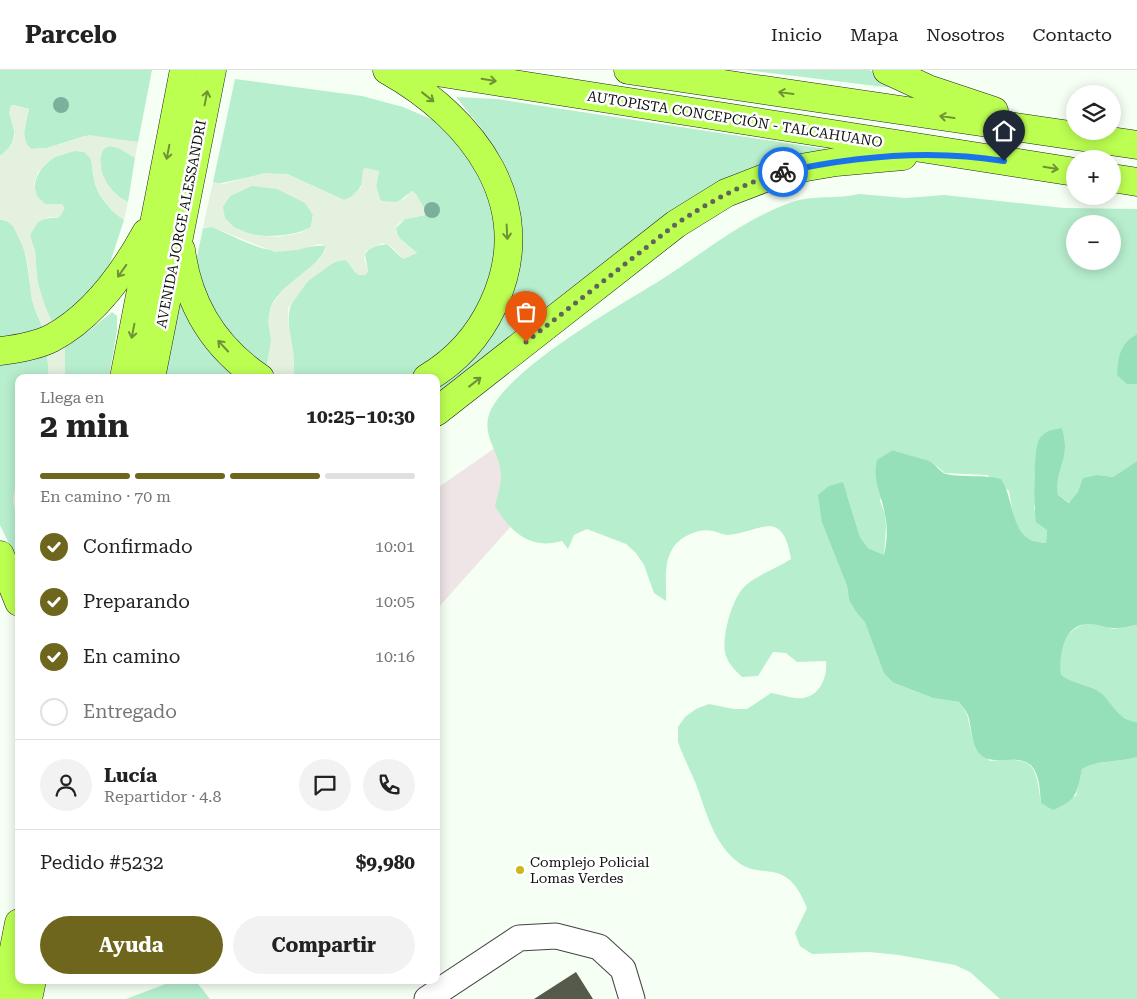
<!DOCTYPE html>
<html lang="es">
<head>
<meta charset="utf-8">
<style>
	body { margin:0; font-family:"Roboto Serif",serif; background:#f2f2f2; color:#222; height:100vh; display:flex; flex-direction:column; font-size:19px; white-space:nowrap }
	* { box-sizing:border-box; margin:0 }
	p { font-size:16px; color:#767676 }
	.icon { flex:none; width:28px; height:28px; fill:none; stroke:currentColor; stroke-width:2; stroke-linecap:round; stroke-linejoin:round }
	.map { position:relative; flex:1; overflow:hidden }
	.side { position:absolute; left:15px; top:304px; width:425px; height:610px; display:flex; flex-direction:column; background:#fff; border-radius:10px; box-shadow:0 2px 12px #0003 }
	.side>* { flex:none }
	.tools { position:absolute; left:1066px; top:15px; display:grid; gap:10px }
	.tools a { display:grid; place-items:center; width:55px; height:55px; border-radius:50%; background:#fff; box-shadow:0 2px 12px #0003; font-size:25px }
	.pin { position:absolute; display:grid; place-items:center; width:42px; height:42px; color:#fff; margin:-51px -21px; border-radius:50% 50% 50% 0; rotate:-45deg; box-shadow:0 0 5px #0007 }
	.pin .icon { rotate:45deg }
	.courier { position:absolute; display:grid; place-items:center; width:50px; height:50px; margin:-25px; border:4px solid #1a73e8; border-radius:50%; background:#fff; color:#222; box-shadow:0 1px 6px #0007 }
	.headline em { font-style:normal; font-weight:700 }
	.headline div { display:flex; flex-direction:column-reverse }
	.headline { display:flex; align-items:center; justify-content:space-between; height:85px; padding:0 25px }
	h1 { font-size:32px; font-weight:700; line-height:38px }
	.bar { display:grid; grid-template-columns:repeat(4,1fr); gap:8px 5px; align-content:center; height:60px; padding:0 25px }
	.bar i { height:6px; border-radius:4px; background:#e0e0e0 }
	.bar .current { background:#6f661e }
	.bar p { grid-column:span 4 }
	.line { display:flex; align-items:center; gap:12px; padding:0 25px; border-top:1px solid #e0e0e0 }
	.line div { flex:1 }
	.round { display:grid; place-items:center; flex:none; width:52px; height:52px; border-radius:26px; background:#f2f2f2 }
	ol { padding:0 25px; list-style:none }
	li { display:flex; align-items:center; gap:15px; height:55px }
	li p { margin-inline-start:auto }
	li .icon { padding:5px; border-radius:50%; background:#6f661e; color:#fff; stroke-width:4 }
	li:last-child { color:#767676 }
	li i { width:28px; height:28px; border:2px solid #e0e0e0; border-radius:50% }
	.cta { display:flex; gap:10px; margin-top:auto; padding:10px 25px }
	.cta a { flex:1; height:58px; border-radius:30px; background:#6f661e; color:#fff; font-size:20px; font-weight:700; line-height:58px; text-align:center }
	.cta a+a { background:#f2f2f2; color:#222 }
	header { display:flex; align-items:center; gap:30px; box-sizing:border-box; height:70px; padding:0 25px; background:#fff; border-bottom:1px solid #e0e0e0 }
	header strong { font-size:24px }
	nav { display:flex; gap:28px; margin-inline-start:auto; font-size:18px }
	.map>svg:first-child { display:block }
	.industrial { fill:#efe4e6 }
	.green { fill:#b7eece; fill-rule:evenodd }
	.forest { fill:#95e0b9 }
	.plaza { fill:#e5f1df; fill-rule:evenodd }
	.building { fill:#555a4b }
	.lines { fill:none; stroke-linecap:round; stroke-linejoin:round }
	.minor-casing { stroke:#434343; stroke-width:27 }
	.highway-casing { stroke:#212121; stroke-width:29 }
	.minor { stroke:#fff; stroke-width:25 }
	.highway { stroke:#bcff51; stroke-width:28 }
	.tree { fill:#7cb09d }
	.oneway { stroke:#6f9334 }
	.done { stroke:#60645f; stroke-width:5; stroke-dasharray:0 9 }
	.route { stroke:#1a73e8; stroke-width:6 }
	.poi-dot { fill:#ceb819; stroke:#fff; stroke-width:2 }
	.labels { text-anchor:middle; stroke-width:5; stroke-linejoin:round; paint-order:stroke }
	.street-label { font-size:14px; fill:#101010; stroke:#fff }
	.poi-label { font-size:14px; fill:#101010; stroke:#fff; text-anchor:start }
</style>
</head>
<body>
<header>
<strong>Parcelo</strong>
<nav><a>Inicio</a><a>Mapa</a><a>Nosotros</a><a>Contacto</a></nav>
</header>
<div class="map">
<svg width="1137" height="929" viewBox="0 0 1137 929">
	<rect width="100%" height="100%" fill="#f6fff3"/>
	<path class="industrial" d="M 620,291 L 642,310 L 436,540 L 436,419 Z"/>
	<g class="green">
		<path d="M 0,0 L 152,0 L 138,72 L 85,66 L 47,78 L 31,79 C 19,69 26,52 29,39 L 13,35 C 14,55 20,73 0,86 Z"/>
		<path d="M 745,0 L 869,0 L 892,12 L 891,17 L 884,17 Z"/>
		<path d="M 235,9 L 362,26 L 403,37 L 438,52 L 473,84 L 500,165 L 484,236 L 429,297 L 408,307 L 294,307 C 296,262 271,240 315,205 C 324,198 333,190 346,190 L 356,203 L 368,201 L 365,184 L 371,177 L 387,174 L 402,188 L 417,183 L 398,167 L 396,158 L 405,149 L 425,145 L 424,138 L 413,121 C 401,127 398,139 380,130 L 376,116 L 379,101 L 363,103 C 364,116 356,126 344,130 L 287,104 L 264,104 L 217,114 L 213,112 Z"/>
		<path d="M 456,27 L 497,29 L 845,82 L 779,95 L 436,332 L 436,313 L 490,263 L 499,87 L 482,59 Z"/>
		<path d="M 110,76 L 119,78 L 135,88 L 128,132 C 109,124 92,97 104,78 Z"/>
		<path d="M 74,81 C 80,81 85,81 89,85 C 93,91 92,102 94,109 C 97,126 110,140 124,150 L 110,193 L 92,223 L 54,256 C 45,241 39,222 36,204 C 35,197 36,189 35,181 C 34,176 29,172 30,167 C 31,151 45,147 58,148 L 52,136 C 26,132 33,103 49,91 C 56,85 65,84 74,81 Z"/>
		<path d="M 251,116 C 271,115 306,123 313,145 L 311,157 C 289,170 223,173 222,137 L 230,126 Z"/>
		<path d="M 859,124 L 906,128 L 944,125 L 1064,138 L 1137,139 L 1137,264 L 1131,268 L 1127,314 L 1137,314 L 1137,391 L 1113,407 L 1098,405 L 1070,433 L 1058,425 C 1054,399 1072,389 1062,358 L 1035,399 L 1034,411 L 1036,426 L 1034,439 L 1047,460 L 1046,473 C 1042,472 1034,473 1030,471 C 1014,462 1012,437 1009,421 L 987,405 L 945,403 L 933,393 L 920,388 L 906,386 L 893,380 L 880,431 L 885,444 L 886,457 L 884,485 L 868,478 L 860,467 L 847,425 L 822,453 L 847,516 L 849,530 L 856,542 L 865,551 L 894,613 L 933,628 L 959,632 L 967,644 L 973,671 L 990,691 C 1033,688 1035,690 1041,733 L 1076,726 L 1082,699 C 1099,689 1118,693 1137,687 L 1137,929 L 1000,929 L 970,902 L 955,895 L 899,885 L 869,882 L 812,884 L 800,876 L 795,863 L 807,838 C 785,782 761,815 733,788 C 712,768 706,741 696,714 C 690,700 683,686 678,672 L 678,657 L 685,647 L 696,639 L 709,634 L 734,639 L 747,639 L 771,623 C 778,624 787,627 795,628 C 817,631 828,610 826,591 L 797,592 L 786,583 L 773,582 L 758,606 L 742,607 C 735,600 727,593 725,582 C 722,566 732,529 744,517 C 758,504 776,499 791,489 C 783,437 759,462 728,465 C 723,465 718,462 713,461 C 700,458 684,465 675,475 C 662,492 667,512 666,531 L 654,523 L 644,495 L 636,483 L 626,474 L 587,459 L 574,465 L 568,479 L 562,471 C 531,480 511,463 495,436 C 497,427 501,416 501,407 C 502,384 480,366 490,342 C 508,299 615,238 656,213 C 701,185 741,150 792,132 C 813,125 837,129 859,124 ZM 1075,154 L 1112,154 L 1112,191 L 1075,191 Z"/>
		<path d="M 0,150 C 27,148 28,211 32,228 C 34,240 40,250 44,261 L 0,270 Z"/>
		<path d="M 212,157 C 229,164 254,178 271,180 C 282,181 321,174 325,176 C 327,190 286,215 276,228 C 265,242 271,253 271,269 C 271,279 269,289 266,299 L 223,263 L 197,204 L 197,187 L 203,158 Z"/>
		<path d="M 179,228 L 239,307 L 163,308 Z"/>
		<path d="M 112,242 L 117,246 L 117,260 L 109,307 L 65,307 L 65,275 L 90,260 Z"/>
		<path d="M 47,283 L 49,307 L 19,308 L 19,407 C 14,419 13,438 19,450 L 19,494 L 0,455 L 0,292 Z"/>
		<path d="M 1089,553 L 1114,559 L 1137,555 L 1137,652 L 1130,651 L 1117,643 L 1100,622 L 1072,613 L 1061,605 C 1059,580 1062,559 1089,553 Z"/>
		<path d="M 176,910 L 195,910 L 210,929 L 126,929 Z"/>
	</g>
	<g class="forest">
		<path d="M 1137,264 L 1137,314 L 1127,314 L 1117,305 C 1118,286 1120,274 1137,264 Z"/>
		<path d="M 1062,358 C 1072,389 1054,399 1058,425 L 1069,433 L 1078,422 L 1083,408 L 1098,405 L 1113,407 L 1137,391 L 1137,555 C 1129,556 1121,559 1113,558 C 1105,558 1098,554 1090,554 C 1063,553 1059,585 1061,605 C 1074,615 1091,615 1101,623 C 1113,634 1118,650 1137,652 L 1137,687 C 1118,693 1099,689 1082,699 C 1077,723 1077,730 1053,740 L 1041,733 C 1040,724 1040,714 1037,706 C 1028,677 998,699 981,685 C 971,676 972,658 968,645 C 966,641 962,636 959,632 L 933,628 L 894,613 L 884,603 L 865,552 L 856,542 L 849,530 L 847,516 L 822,453 L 818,425 L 829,416 L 843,412 L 860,467 L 868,478 L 884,485 C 887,472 888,458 885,445 C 882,425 872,411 877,390 L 893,380 C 906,386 918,386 931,392 C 936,395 940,402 946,404 C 964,408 983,404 1001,409 C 1013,427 1011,459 1030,470 C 1034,472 1041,472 1046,473 L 1047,460 L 1036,452 C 1034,439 1033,380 1039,370 C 1044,360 1053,360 1062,358 Z"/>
	</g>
	<g class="plaza">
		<path d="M 11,35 L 29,39 L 24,63 L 26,73 L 31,79 L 47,78 L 89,65 L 138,72 L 135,88 L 119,78 L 110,76 L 104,78 L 100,86 L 102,103 L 109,117 L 117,126 L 128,132 L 124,150 L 111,140 L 103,129 L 95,115 L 91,89 L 84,82 L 74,81 L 54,87 L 38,102 L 34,114 L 37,126 L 45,134 L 62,134 L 65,138 L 60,147 L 49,147 L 38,152 L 30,165 L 35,181 L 38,214 L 46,238 L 54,256 L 44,261 L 32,231 L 27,190 L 23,177 L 13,156 L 5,150 L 0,150 L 0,86 L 11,76 L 15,65 L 9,43 Z"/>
		<path d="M 366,98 L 379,101 L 376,116 L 379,128 L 382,131 L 396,132 L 404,129 L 412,121 L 416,124 L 424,138 L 425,145 L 405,149 L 397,155 L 396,162 L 402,171 L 417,183 L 404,189 L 393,178 L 383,173 L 366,181 L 364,188 L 368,201 L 366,205 L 358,205 L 346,190 L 336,191 L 308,211 L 288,239 L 288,250 L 294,286 L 294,307 L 282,307 L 266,299 L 271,271 L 268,251 L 271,237 L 282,220 L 320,189 L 325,181 L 325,176 L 320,174 L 297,180 L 275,182 L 212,157 L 203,157 L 213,112 L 223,114 L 264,103 L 287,104 L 344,130 L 351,127 L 361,117 L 363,99 ZM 251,116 L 277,119 L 305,133 L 313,145 L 311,157 L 300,163 L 277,167 L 253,165 L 234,157 L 225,148 L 223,137 L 230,126 Z"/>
		<path d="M 65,275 L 65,307 L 49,307 L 47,283 Z"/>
		<path d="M 19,407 L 19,450 L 13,433 L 14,422 Z"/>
	</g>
	<path class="building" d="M 576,902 L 593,929 L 534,929 Z"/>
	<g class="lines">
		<defs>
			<path id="minor" d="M 427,929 L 519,868 L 556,866 L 599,877 L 623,899 L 632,929"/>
			<g id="highway">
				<path d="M 387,0 C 473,48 540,135 493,235 C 479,265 456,291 427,308"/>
				<path d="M 424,0 L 1075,102"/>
				<path d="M 628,0 L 1137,75"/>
				<path d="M 887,0 L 928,19 L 994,41"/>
				<path d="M 1112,108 L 1137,112"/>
				<path d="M 181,180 C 188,234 214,277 260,308"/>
				<path d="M 0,281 C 18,279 36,276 52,268 C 93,246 124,203 146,163"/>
				<path d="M 124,308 L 184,0"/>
				<path d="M 151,308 L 212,0"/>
				<path d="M 436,342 L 676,154 L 726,123 L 783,101 L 836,92 L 903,86"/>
				<path d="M 0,485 L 19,532"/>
				<path d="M 4,929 L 19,853"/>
				<path d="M 28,929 L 32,910"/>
			</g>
		</defs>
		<use href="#minor" class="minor-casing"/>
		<use href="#highway" class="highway-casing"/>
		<use href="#minor" class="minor"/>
		<use href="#highway" class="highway"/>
	</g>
	<g class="tree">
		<circle cx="61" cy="35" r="8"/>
		<circle cx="432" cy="140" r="8"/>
	</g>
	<defs><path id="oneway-shaft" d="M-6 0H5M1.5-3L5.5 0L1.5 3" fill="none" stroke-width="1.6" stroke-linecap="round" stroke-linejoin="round" transform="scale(1.25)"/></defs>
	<g class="oneway">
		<use href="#oneway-shaft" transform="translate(489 10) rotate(9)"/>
		<use href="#oneway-shaft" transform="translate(786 23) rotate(-172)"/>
		<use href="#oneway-shaft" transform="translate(428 27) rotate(38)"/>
		<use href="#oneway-shaft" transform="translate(206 28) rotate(-79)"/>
		<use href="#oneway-shaft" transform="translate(947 47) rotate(-172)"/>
		<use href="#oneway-shaft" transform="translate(168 82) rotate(101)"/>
		<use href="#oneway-shaft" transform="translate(1051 98) rotate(9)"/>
		<use href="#oneway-shaft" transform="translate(507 162) rotate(87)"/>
		<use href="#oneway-shaft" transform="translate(122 201) rotate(125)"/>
		<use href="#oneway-shaft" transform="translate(133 261) rotate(101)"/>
		<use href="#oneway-shaft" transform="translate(223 276) rotate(-133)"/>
		<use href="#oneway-shaft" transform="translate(475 312) rotate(-38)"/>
	</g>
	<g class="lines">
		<path class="done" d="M 526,272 L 676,154 C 709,132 743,113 783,102"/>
		<path class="route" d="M 783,102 C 855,86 931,79 1004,91"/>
	</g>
	<circle class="poi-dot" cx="520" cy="800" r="5"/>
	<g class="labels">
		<g class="street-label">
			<text transform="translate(735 49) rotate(9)" y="5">AUTOPISTA CONCEPCIÓN - TALCAHUANO</text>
			<text transform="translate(181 154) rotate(-79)" y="5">AVENIDA JORGE ALESSANDRI</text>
		</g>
		<g class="poi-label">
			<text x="530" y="797">Complejo Policial<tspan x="530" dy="16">Lomas Verdes</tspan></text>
		</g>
	</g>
</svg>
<div class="tools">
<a><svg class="icon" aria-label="layers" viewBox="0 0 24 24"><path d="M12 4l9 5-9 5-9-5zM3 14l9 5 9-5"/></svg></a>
<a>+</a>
<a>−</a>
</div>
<div class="pin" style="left:526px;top:272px;background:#ea580c"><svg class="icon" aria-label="bag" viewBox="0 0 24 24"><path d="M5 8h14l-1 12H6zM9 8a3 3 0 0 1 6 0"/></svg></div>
<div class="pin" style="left:1004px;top:91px;background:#1f2937"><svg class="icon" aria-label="home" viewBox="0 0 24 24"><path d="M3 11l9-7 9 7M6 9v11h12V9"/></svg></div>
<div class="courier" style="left:783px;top:102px"><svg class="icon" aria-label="bike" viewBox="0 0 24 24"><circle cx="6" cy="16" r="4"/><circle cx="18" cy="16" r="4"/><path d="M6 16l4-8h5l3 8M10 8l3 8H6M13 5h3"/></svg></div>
<section class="side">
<div class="headline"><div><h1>2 min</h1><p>Llega en</p></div><em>10:25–10:30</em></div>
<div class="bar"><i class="current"></i><i class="current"></i><i class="current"></i><i></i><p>En camino · 70 m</p></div>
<ol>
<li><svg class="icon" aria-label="check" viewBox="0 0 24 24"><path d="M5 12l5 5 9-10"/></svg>Confirmado<p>10:01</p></li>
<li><svg class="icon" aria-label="check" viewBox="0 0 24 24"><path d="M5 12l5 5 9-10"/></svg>Preparando<p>10:05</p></li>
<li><svg class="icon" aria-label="check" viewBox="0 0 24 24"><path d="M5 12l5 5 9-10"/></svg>En camino<p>10:16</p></li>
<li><i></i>Entregado</li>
</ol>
<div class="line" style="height:90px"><a class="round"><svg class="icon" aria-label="person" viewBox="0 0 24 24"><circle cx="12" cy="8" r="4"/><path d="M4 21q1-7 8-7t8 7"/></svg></a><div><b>Lucía</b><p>Repartidor · 4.8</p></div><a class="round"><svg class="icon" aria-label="chat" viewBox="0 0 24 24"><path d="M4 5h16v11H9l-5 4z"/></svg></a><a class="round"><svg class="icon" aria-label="phone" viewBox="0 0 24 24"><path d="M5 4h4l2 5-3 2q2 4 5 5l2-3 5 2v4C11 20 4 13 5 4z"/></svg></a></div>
<div class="line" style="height:65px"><div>Pedido #5232</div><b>$9,980</b></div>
<div class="cta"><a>Ayuda</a><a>Compartir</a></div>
</section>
</div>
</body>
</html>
